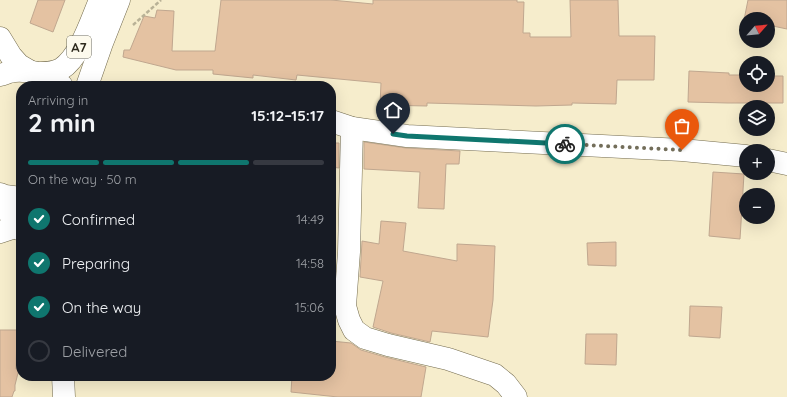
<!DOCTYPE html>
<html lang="en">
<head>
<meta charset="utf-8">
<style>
	body { margin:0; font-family:Quicksand,sans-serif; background:#20242c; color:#f1f3f6; height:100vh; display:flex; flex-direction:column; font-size:15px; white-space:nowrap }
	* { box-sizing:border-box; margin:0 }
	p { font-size:13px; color:#9ea1a6 }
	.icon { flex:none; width:22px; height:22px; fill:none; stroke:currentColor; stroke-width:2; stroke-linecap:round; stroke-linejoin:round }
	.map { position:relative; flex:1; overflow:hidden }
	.details { position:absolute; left:16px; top:81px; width:320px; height:300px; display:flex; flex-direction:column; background:#171b24; border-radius:16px; box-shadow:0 4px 16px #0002 }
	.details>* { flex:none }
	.needle { width:26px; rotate:63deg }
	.tools { position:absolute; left:739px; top:12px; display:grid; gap:8px }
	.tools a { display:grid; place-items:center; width:36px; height:36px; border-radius:50%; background:#171b24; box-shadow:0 4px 16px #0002; font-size:20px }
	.pin { position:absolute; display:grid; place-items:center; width:34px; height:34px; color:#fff; margin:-41px -17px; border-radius:50% 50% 50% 0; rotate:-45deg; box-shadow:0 0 4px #0007 }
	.pin .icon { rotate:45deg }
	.courier { position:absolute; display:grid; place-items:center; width:40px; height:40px; margin:-20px; border:3px solid #0f766e; border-radius:50%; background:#fff; color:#222; box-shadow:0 1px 5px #0007 }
	.summary em { font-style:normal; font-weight:700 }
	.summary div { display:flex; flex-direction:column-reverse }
	.summary { display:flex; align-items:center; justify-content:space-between; height:68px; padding:0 12px }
	h1 { font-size:26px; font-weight:700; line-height:30px }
	.bar { display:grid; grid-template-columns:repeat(4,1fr); gap:6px 4px; align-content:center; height:48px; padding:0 12px }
	.bar i { height:5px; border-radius:3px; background:#363941 }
	.bar .selected { background:#0f766e }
	.bar p { grid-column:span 4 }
	ol { padding:0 12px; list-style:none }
	li { display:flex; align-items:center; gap:12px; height:44px }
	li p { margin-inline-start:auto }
	li .icon { padding:4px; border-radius:50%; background:#0f766e; color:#fff; stroke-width:4 }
	li:last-child { color:#9ea1a6 }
	li i { width:22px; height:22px; border:2px solid #363941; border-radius:50% }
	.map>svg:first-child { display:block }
	.building { fill:#e4c2a2; stroke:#c0a78f }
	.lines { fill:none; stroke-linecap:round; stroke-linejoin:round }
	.street-casing { stroke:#746c4f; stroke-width:23 }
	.secondary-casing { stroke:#746c4f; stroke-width:23 }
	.highway-casing { stroke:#746c4f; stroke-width:23 }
	.path { stroke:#b8b196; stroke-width:2.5; stroke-dasharray:4 2; stroke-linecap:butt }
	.street { stroke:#fff; stroke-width:22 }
	.secondary { stroke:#fff; stroke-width:22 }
	.highway { stroke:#fff; stroke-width:22 }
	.done { stroke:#736e5a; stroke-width:4; stroke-dasharray:0 7.2 }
	.route { stroke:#0f766e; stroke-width:5 }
	.labels { text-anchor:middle; stroke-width:4; stroke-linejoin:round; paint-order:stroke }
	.shield { fill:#fdfaed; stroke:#6b685b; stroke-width:1 }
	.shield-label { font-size:13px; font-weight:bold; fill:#2d291d }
</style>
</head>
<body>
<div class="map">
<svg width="787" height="397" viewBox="0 0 787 397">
	<rect width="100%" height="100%" fill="#f6edcc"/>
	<g class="building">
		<path d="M 38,0 L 65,0 L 53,32 L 30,23 Z"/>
		<path d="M 221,0 L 331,0 L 373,4 L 373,0 L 517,0 L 517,2 L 524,2 L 523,33 L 530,33 L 530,37 L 571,37 L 570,0 L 618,0 L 619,36 L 655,36 L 654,80 L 617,80 L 616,104 L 572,103 L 572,105 L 536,106 L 427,103 L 427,106 L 380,105 L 381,83 L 297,75 L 296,80 L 253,75 L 253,78 L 213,74 L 213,70 L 176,70 L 123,57 L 124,50 L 130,50 L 144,16 L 155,18 L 157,10 L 174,11 L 172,51 L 215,51 Z"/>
		<path d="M 748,0 L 787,0 L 787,29 L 768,25 L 768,19 L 746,19 L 746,21 L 744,20 Z"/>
		<path d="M 689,71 L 729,73 L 729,75 L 746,75 L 746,85 L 768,85 L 768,76 L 783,76 L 783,103 L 728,103 L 688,102 Z"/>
		<path d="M 364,142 L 406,148 L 460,151 L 459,164 L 446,164 L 444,209 L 418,208 L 420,172 L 364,169 Z"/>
		<path d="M 331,143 L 339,143 L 339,168 L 331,167 Z"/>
		<path d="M 713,172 L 744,174 L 740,239 L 709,236 Z"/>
		<path d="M 381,221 L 406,223 L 403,251 L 457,261 L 457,244 L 495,246 L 493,300 L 488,337 L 432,331 L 430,342 L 391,333 L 373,327 L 383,281 L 360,277 L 362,241 L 379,244 Z"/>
		<path d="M 616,242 L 616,266 L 588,265 L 587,243 Z"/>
		<path d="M 690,306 L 722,307 L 720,338 L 689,336 Z"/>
		<path d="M 0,330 L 17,330 L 16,369 L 19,369 L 15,385 L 15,391 L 14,391 L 12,397 L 0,397 Z"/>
		<path d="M 586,334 L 617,334 L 616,365 L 585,364 Z"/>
		<path d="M 331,341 L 351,343 L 361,350 L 385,357 L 426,367 L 421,397 L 338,397 L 291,392 L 292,376 L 331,376 Z"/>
	</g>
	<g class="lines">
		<defs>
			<g id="street">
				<path d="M 352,128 L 349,252 L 345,306 L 349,320 L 354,330 L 365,338 L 388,345 L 448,359 L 495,375 L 506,384 L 516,397"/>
				<path d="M 0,232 L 18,226"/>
			</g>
			<g id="secondary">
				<path d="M 0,38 L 11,56 L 19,65 L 31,72"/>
				<path d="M 331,121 L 352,128 L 407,136 L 682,150 L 746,156"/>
				<path d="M 768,160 L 787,164"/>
			</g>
			<g id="highway">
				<path d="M 40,73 C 47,73 54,73 61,69 C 80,57 91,21 100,0"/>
				<path d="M 0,75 C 5,74 10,71 15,71 C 30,70 52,75 62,86"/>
				<path d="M 87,86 L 102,43 L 119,0"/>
				<path d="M 0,194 L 5,196 L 21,198"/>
				<path d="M 0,202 L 7,210 L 21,230"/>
				<path d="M 63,376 L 64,397"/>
			</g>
		</defs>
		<use href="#street" class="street-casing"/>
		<use href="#secondary" class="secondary-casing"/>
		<use href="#highway" class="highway-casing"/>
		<path class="path" d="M 133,25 L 161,0"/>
		<use href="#street" class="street"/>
		<use href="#secondary" class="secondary"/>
		<use href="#highway" class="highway"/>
	</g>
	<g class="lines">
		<path class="done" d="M 565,144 L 682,150"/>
		<path class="route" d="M 393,134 L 407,136 L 565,144"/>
	</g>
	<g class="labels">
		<rect class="shield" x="67" y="36" width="24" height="22" rx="3"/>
		<g class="shield-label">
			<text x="79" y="52">A7</text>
		</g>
	</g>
</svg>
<div class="tools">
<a><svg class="needle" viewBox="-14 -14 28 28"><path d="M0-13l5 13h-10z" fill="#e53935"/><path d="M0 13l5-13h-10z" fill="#9ea1a6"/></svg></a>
<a><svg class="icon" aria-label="locate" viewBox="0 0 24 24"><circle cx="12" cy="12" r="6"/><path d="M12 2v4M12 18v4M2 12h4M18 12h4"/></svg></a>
<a><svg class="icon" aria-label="layers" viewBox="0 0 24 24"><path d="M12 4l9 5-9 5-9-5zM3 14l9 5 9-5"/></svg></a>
<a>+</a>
<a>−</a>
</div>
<div class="pin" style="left:682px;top:150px;background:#ea580c"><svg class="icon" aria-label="bag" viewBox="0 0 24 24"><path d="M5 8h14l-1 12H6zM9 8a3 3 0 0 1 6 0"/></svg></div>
<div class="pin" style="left:393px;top:134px;background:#1f2937"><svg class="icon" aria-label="home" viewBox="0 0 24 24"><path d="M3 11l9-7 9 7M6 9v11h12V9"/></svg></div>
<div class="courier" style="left:565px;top:144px"><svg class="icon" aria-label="bike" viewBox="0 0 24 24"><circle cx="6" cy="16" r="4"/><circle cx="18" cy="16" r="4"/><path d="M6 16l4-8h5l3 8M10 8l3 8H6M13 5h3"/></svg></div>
<section class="details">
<div class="summary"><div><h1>2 min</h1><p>Arriving in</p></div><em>15:12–15:17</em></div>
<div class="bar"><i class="selected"></i><i class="selected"></i><i class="selected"></i><i></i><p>On the way · 50 m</p></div>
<ol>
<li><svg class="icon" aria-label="check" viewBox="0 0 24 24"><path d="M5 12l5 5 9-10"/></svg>Confirmed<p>14:49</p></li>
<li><svg class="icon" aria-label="check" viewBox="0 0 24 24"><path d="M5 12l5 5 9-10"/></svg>Preparing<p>14:58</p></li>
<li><svg class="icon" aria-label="check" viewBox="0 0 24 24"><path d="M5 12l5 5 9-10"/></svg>On the way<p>15:06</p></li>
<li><i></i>Delivered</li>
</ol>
</section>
</div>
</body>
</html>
